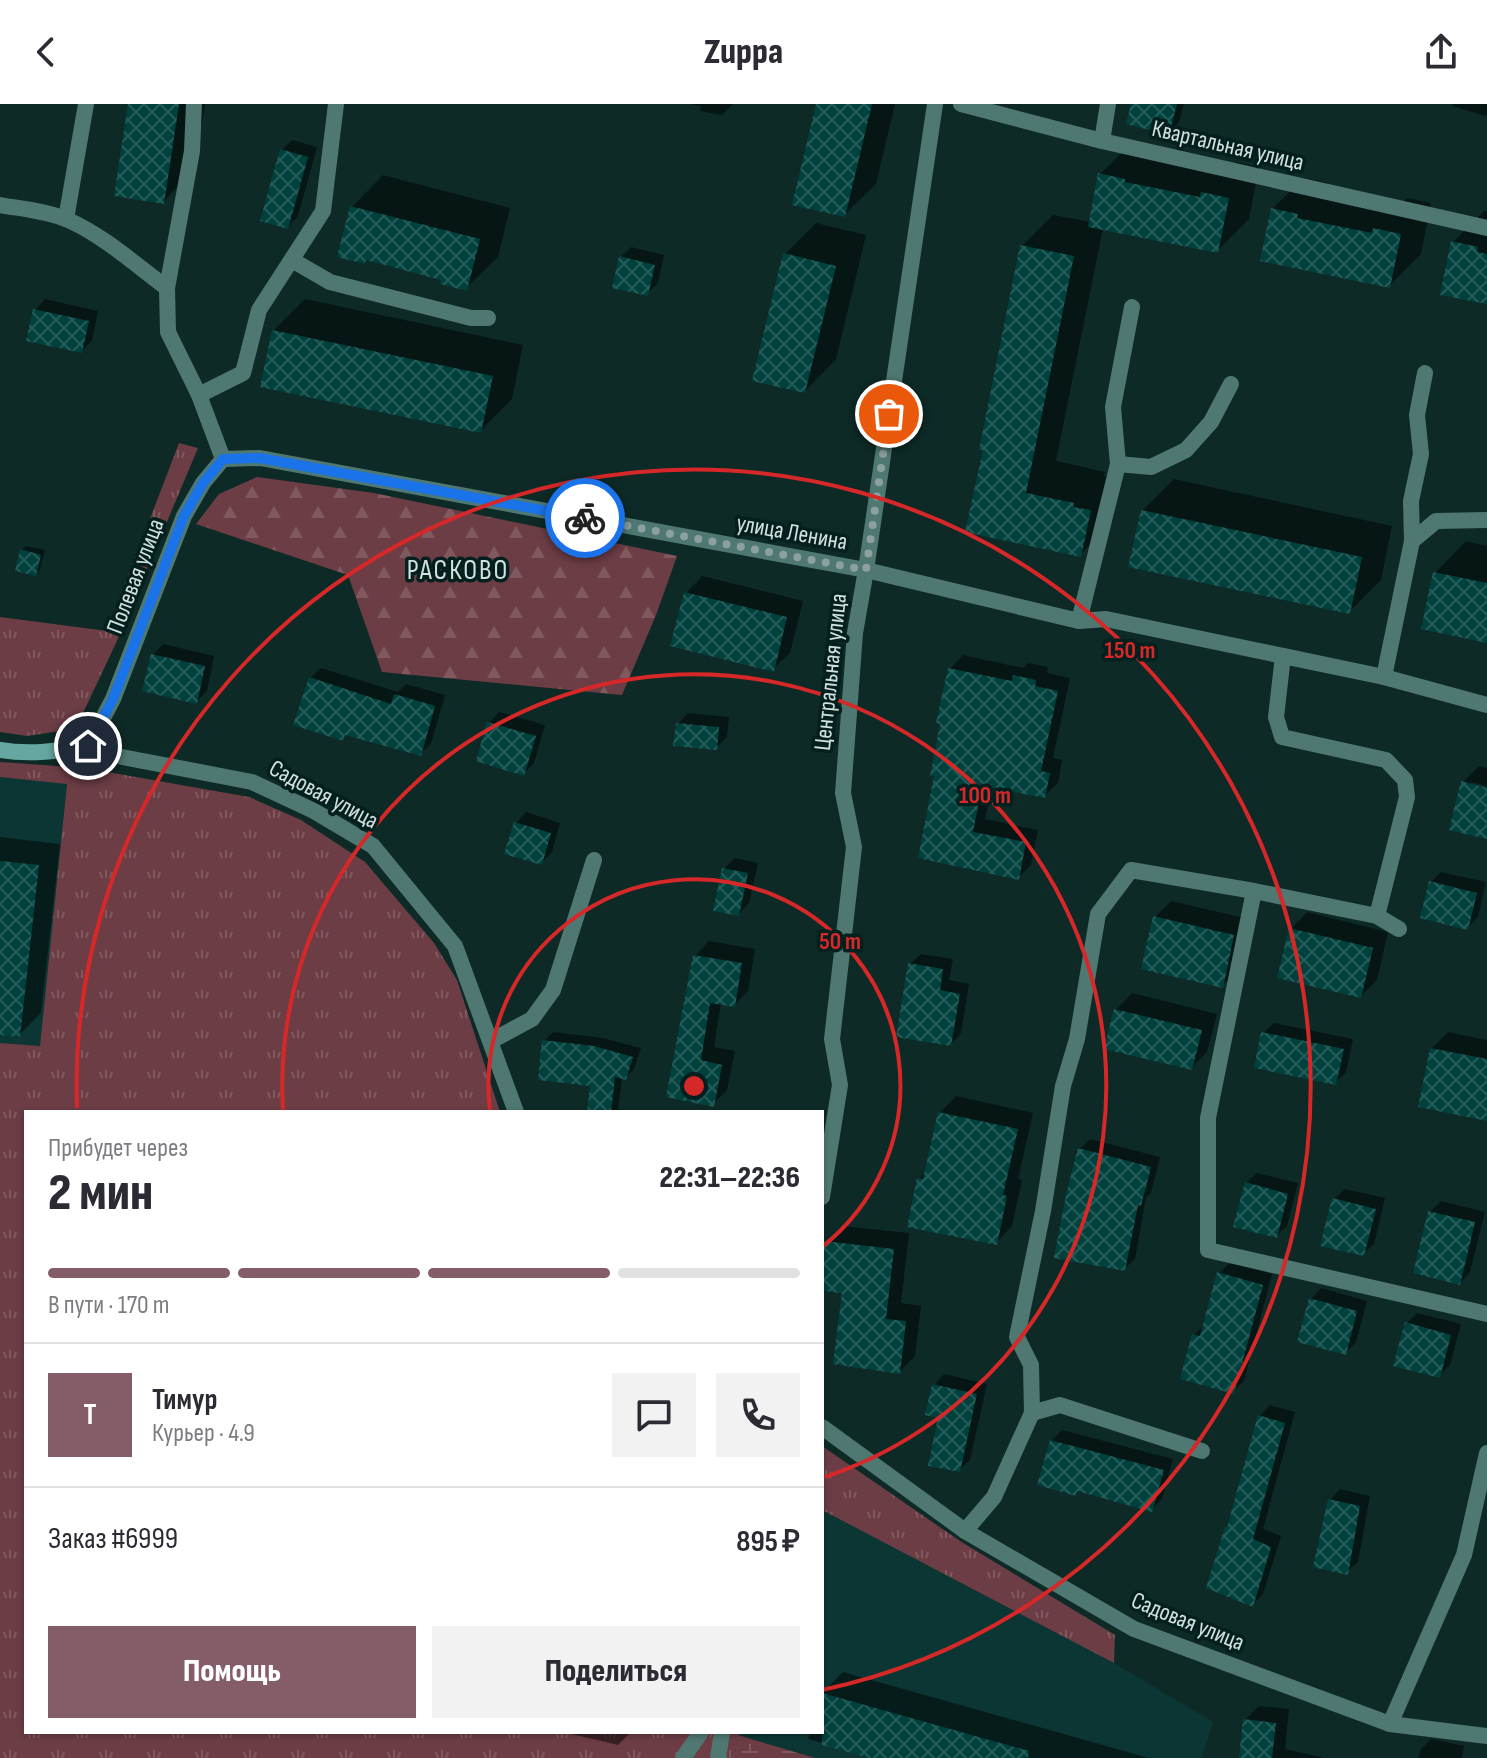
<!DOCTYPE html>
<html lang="ru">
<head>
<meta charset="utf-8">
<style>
	body { margin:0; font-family:"Sofia Sans Condensed",sans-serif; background:#f2f2f3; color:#2b2b33; height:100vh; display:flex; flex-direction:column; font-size:30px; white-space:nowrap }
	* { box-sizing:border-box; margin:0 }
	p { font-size:26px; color:#7c7c81 }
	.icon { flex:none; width:44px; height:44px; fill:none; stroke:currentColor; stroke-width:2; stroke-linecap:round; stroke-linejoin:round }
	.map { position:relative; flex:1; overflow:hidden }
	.panel { position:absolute; left:24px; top:1006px; width:800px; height:624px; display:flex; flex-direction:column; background:#fff; border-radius:0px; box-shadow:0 2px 6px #0004 }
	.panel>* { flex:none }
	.pin { position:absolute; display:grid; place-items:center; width:68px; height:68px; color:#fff; margin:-34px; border:4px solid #fff; border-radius:50%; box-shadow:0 2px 8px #0007 }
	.courier { position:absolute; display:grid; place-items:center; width:80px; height:80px; margin:-40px; border:6px solid #1a73e8; border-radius:50%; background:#fff; color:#222; box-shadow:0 2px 10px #0007 }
	.summary em { font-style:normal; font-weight:800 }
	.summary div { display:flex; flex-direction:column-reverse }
	.summary { display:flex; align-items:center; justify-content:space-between; height:136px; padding:0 24px }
	h1 { font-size:52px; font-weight:800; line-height:60px }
	.bar { display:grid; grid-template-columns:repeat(4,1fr); gap:12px 8px; align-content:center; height:96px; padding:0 24px }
	.bar i { height:10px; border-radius:6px; background:#e1e1e2 }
	.bar .active { background:#855d68 }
	.bar p { grid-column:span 4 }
	.line { display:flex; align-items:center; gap:20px; padding:0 24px; border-top:2px solid #e1e1e2 }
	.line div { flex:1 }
	.round { display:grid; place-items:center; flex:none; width:84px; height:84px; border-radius:0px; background:#f2f2f3 }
	.primary-button { display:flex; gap:16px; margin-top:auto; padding:16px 24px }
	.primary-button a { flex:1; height:92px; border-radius:0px; background:#855d68; color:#fff; font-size:32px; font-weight:800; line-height:92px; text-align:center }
	.primary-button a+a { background:#f2f2f3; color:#2b2b33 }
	header { display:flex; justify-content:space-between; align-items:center; height:104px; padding:0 24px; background:#fff; font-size:36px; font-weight:800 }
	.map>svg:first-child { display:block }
	.built { fill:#0c3633 }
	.grass { fill:url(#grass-tufts) }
	.forest { fill:url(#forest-firs) }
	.wetland { fill:url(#wetland-marsh) }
	.shadow { fill:#0007 }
	.building { fill:url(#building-cross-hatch) }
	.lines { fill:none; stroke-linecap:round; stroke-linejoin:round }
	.lane { stroke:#507873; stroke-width:16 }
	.street { stroke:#507873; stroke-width:16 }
	.secondary { stroke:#66a7a1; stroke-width:16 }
	.done { stroke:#8ca19f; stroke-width:8; stroke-dasharray:0 14.4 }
	.route { stroke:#1a73e8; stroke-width:10 }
	.ring { fill:none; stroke:#d62828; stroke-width:4 }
	.labels { text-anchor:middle; stroke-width:7; stroke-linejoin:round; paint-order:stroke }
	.street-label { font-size:24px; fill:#d1e1df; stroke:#04201e }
	.quarter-label { font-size:28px; letter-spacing:2px; fill:#d1e1df; stroke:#04201e }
	.centre { fill:#d62828; stroke:#04201e; stroke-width:4 }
	.ring-label { font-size:24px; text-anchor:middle; font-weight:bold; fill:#d62828; stroke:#04201e; stroke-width:7; stroke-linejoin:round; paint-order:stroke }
</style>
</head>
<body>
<header><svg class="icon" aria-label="back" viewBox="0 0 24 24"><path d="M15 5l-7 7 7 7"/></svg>Zuppa<svg class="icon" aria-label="share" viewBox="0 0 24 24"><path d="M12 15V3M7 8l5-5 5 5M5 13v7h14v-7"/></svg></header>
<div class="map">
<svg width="1487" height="1654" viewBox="0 0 1487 1654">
	<defs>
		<pattern id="grass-tufts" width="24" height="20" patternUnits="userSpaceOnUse" patternTransform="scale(2)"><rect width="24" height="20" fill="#6c3d45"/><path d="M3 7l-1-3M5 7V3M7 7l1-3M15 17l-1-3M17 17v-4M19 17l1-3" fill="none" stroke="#80595f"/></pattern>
		<pattern id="forest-firs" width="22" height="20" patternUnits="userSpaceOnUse" patternTransform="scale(2)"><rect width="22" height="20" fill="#6c3d45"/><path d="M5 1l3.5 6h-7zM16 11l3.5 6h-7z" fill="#80595f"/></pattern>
		<pattern id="wetland-marsh" width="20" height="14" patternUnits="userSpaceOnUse" patternTransform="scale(2)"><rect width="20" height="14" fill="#6c3d45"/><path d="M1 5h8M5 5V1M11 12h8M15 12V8" fill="none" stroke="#80595f"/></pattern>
		<pattern id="building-cross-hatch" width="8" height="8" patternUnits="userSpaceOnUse" patternTransform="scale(2)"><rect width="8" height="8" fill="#00413d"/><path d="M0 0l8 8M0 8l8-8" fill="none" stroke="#245c59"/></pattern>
	</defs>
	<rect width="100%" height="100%" fill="#0d2a27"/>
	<g class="built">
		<path d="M 0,673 L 67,679 L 40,943 L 0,939 Z"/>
		<path d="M 822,1406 L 1114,1559 L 1213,1618 L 1202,1654 L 815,1654 L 738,1631 L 739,1628 L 822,1628 Z"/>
	</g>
	<g class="grass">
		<path d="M 179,339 L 198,344 L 116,539 L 83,609 L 60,627 L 27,632 L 0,628 L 0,513 L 107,527 Z"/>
		<path d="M 0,658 L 85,664 L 249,693 L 301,716 L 365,758 L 434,839 L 457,876 L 500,1008 L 26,1008 L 26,1628 L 739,1628 L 734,1654 L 0,1654 L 0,939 L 40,942 L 67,680 L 0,673 Z"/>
		<path d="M 822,1342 L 960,1437 L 1115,1531 L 1114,1559 L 822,1406 Z"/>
	</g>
	<path class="forest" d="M 257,373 L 374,389 L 677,452 L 656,511 L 622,591 L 382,568 L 348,471 L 196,420 L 219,390 Z"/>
	<path class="wetland" d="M 738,1631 L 815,1654 L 734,1654 Z"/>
	<g class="shadow">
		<path d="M 130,0 L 205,0 L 194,66 L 163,98 Z"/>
		<path d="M 688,0 L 733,0 L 722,11 L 700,7 L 701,2 Z"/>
		<path d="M 818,0 L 895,0 L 876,80 L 844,111 Z"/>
		<path d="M 1133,0 L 1184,0 L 1179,18 L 1168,29 Z"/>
		<path d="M 1453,0 L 1487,0 L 1487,11 L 1485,12 L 1452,2 Z"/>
		<path d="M 292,36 L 317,43 L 298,112 L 288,123 L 282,46 Z"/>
		<path d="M 1132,39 L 1231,62 L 1235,58 L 1259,63 L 1249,115 L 1217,147 L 1103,124 L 1056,357 L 1105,368 L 1104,372 L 1121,375 L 1112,419 L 1080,451 L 985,345 L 1022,142 L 1053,111 L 1091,118 L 1100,70 Z"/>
		<path d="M 383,71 L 510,104 L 498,153 L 466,184 L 444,174 L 367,155 L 365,157 L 352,103 Z"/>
		<path d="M 1304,74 L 1328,79 L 1327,83 L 1403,98 L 1407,94 L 1431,99 L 1421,150 L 1390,181 L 1272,105 Z"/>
		<path d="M 1484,107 L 1487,107 L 1487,198 L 1453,138 Z"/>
		<path d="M 816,119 L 866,131 L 836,255 L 805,287 L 785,150 Z"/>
		<path d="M 631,143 L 664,151 L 658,179 L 647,190 L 621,153 Z"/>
		<path d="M 45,195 L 98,207 L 92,237 L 81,247 L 35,206 Z"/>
		<path d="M 305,195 L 523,241 L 512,295 L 480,327 L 273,227 Z"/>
		<path d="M 1174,375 L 1392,422 L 1381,476 L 1349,508 L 1142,407 Z"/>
		<path d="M 1466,437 L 1487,442 L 1487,537 L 1435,469 Z"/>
		<path d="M 26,442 L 45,446 L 40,465 L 36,470 L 22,446 Z"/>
		<path d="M 702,472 L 803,497 L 790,549 L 773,565 L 686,489 Z"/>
		<path d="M 163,540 L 214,552 L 207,587 L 196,598 L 153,551 Z"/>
		<path d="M 963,551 L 1023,564 L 1028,559 L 1048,563 L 1047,569 L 1070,574 L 1053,654 L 1062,656 L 1058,679 L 1044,692 L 992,682 L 985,715 L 1038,726 L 1031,761 L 1018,774 L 921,752 L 937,671 L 950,565 Z"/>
		<path d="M 321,564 L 398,588 L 406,580 L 445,591 L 431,640 L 420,650 L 347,630 L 342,635 L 310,574 Z"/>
		<path d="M 499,608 L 545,621 L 534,659 L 524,669 L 489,619 Z"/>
		<path d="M 688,609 L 729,613 L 727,633 L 716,644 L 678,620 Z"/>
		<path d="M 1479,662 L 1487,664 L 1487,682 L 1471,678 L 1471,682 L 1487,686 L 1487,733 L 1463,678 Z"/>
		<path d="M 526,708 L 560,719 L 552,748 L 541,759 L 516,719 Z"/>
		<path d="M 0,733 L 60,740 L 41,909 L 19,931 L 0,929 Z"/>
		<path d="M 735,754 L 758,759 L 749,799 L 739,810 L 724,765 Z"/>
		<path d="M 1441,768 L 1486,778 L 1478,813 L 1467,824 L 1431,778 Z"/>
		<path d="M 1171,797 L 1249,815 L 1239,866 L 1222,882 L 1155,813 Z"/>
		<path d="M 1307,808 L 1388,828 L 1377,876 L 1361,892 L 1291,825 Z"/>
		<path d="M 709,837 L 755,845 L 748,887 L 734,901 L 721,899 L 714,943 L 735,947 L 727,986 L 713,1000 L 668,992 L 695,852 Z"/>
		<path d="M 921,850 L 953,855 L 949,876 L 969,880 L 961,929 L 951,940 L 910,860 Z"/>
		<path d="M 1132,889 L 1217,910 L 1207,948 L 1191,964 L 1116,906 Z"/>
		<path d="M 1274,919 L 1353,935 L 1346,968 L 1336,978 L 1263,929 Z"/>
		<path d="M 553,928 L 603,934 L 641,944 L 634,965 L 626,974 L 622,973 L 618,1008 L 589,1008 L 592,980 L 544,937 Z"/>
		<path d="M 1448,928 L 1487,936 L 1487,1013 L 1431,945 Z"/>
		<path d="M 956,992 L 1033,1009 L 1018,1075 L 1022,1076 L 1012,1122 L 996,1139 L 919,1075 L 927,1067 L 940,1009 Z"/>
		<path d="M 1090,1035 L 1160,1053 L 1151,1089 L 1146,1093 L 1135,1155 L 1124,1165 L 1080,1045 Z"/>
		<path d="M 1257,1069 L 1298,1079 L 1287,1122 L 1276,1132 L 1246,1079 Z"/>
		<path d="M 1345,1085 L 1385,1094 L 1374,1140 L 1363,1150 L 1334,1095 Z"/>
		<path d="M 1441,1097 L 1485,1108 L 1470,1168 L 1460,1179 L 1430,1108 Z"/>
		<path d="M 842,1122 L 909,1129 L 901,1199 L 921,1202 L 915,1252 L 899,1268 L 844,1187 L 822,1185 L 826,1138 Z"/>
		<path d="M 1230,1159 L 1272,1170 L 1244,1277 L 1233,1287 L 1194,1231 L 1205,1220 L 1219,1169 Z"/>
		<path d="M 1321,1184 L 1367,1197 L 1356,1238 L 1345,1249 L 1311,1195 Z"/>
		<path d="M 1417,1209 L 1461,1220 L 1450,1261 L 1439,1272 L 1407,1219 Z"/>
		<path d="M 944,1270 L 987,1280 L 970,1356 L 959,1366 L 941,1313 L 934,1281 Z"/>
		<path d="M 1270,1301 L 1295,1308 L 1263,1425 L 1281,1432 L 1263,1490 L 1253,1500 L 1230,1420 L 1260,1312 Z"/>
		<path d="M 1062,1326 L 1173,1355 L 1162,1395 L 1151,1406 L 1079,1386 L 1075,1390 L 1051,1337 Z"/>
		<path d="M 1340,1385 L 1370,1392 L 1358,1458 L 1347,1468 L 1330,1396 Z"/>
		<path d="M 843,1568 L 1149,1654 L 876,1654 L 808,1635 L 810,1628 L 822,1628 L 822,1589 Z"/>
		<path d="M 1259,1602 L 1289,1605 L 1285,1645 L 1325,1654 L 1241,1654 L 1245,1616 Z"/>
		<path d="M 563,1628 L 631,1628 L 618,1641 Z"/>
		<path d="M 1431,1635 L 1464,1642 L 1462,1654 L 1418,1654 L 1421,1645 Z"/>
	</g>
	<g class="building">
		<path d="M 128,0 L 179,0 L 164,100 L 114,92 Z"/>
		<path d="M 816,0 L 872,0 L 845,113 L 792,101 Z"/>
		<path d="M 1131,0 L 1177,0 L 1169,31 L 1126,20 Z"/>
		<path d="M 280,45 L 308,53 L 288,125 L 260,117 Z"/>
		<path d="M 1098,69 L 1125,75 L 1125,78 L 1200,93 L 1201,88 L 1229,94 L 1218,149 L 1088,123 Z"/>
		<path d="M 350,102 L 480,135 L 467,187 L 440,180 L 441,176 L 366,156 L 365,160 L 337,153 Z"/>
		<path d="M 1271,104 L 1298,110 L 1297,114 L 1372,129 L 1373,124 L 1401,130 L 1390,184 L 1260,157 Z"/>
		<path d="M 1451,137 L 1478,143 L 1477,148 L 1487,150 L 1487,200 L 1440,191 Z"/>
		<path d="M 1020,141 L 1074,152 L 1026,389 L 1074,399 L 1073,403 L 1091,406 L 1081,453 L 965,428 L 983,346 L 979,346 Z"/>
		<path d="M 783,149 L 836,162 L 805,289 L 752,277 Z"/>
		<path d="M 619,152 L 655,161 L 648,192 L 612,184 Z"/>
		<path d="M 33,205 L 89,217 L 82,249 L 26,237 Z"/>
		<path d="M 272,226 L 493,272 L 481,329 L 260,283 Z"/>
		<path d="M 1141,406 L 1362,453 L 1350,510 L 1128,463 Z"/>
		<path d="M 20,445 L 41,451 L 36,472 L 15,467 Z"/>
		<path d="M 1433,468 L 1487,479 L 1487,539 L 1421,525 Z"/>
		<path d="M 684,488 L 787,513 L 774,568 L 670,542 Z"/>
		<path d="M 151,550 L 205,562 L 197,600 L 142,587 Z"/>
		<path d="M 948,564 L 1012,577 L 1013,571 L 1036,576 L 1035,582 L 1058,587 L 1041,667 L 1050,669 L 1045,694 L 982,682 L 973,728 L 1026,738 L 1019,776 L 918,754 L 934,672 L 930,672 L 940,620 L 936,619 Z"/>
		<path d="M 309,573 L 391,600 L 394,590 L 435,602 L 421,652 L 345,631 L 343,637 L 293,621 Z"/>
		<path d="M 487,618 L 536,632 L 524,672 L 476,657 Z"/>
		<path d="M 676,619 L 719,623 L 717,646 L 673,642 Z"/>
		<path d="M 1461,677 L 1487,684 L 1487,735 L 1449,726 Z"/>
		<path d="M 514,718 L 551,729 L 542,761 L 504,750 Z"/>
		<path d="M 0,757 L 39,761 L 20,933 L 0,931 Z"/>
		<path d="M 722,764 L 748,769 L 739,812 L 713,807 Z"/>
		<path d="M 1429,777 L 1477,789 L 1468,826 L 1420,814 Z"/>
		<path d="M 1153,812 L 1234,831 L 1223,884 L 1141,865 Z"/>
		<path d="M 1289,824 L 1373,844 L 1361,894 L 1277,874 Z"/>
		<path d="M 693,851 L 742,859 L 735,903 L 710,899 L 701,956 L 722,961 L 714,1003 L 666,993 Z"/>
		<path d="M 908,859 L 943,865 L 940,886 L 960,890 L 951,942 L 896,933 Z"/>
		<path d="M 1114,905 L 1202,926 L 1192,966 L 1104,945 Z"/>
		<path d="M 1261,928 L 1344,945 L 1336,981 L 1254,964 Z"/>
		<path d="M 542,936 L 594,942 L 633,953 L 626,976 L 615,973 L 611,1008 L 587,1008 L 590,982 L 538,976 Z"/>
		<path d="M 1430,944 L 1487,955 L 1487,1017 L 1418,1003 Z"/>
		<path d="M 938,1008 L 1018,1025 L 1003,1091 L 1007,1092 L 997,1141 L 907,1123 L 917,1074 L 923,1075 Z"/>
		<path d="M 1078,1044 L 1151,1063 L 1141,1102 L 1138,1101 L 1125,1167 L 1054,1154 L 1066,1091 Z"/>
		<path d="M 1245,1078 L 1288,1090 L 1277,1134 L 1233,1123 Z"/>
		<path d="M 1332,1094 L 1376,1105 L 1364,1152 L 1320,1142 Z"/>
		<path d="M 1428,1107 L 1475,1118 L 1460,1181 L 1413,1169 Z"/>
		<path d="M 824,1137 L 894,1145 L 886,1215 L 906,1217 L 900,1270 L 833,1260 L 842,1189 L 822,1187 Z"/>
		<path d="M 1217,1168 L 1263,1181 L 1234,1290 L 1180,1275 L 1192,1230 L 1200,1232 Z"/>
		<path d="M 1309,1194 L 1357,1207 L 1346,1251 L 1297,1238 Z"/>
		<path d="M 1405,1218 L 1451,1231 L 1440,1274 L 1393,1262 Z"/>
		<path d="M 932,1280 L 977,1290 L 960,1368 L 928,1362 L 938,1314 L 925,1311 Z"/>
		<path d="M 1258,1311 L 1285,1319 L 1253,1435 L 1271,1443 L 1253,1503 L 1206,1484 L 1225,1423 L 1227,1423 Z"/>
		<path d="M 1050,1336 L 1164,1366 L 1152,1408 L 1077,1387 L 1076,1392 L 1037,1381 Z"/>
		<path d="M 1328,1395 L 1360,1402 L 1348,1471 L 1313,1463 Z"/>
		<path d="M 822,1589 L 1029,1647 L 1028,1654 L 869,1654 L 822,1641 Z"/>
		<path d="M 1243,1615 L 1276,1619 L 1272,1654 L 1239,1654 Z"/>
	</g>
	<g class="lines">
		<g class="lane">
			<path d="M 1102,37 L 1108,0"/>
			<path d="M 66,115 L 86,0"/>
			<path d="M 292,156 L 330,178 L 471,214 L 488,214"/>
			<path d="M 199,291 L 243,269 L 259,206 L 323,107 L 336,0"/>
			<path d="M 1118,360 L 1151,363 L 1186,346 L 1211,318 L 1231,280"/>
			<path d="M 1412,437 L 1436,417 L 1487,416"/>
			<path d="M 1079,517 L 1118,360 L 1113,303 L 1132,203"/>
			<path d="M 1283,552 L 1276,613 L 1282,633 L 1386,656 L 1405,676 L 1407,693 L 1377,812"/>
			<path d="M 1384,573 L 1412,437 L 1411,397 L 1421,350 L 1417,311 L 1425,269"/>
			<path d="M 1254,787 L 1208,1014 L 1208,1146 L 1487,1210"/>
			<path d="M 491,937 L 532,915 L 553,886 L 594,756"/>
			<path d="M 1032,1309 L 1060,1301 L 1202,1347"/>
			<path d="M 965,1427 L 994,1393 L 1032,1309 L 1031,1261 L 1017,1233 L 1043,1107 L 1063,982 L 1077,935 L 1098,810 L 1131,766 L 1254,787 L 1377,812 L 1399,825"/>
			<path d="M 1390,1620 L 1464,1451 L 1487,1349"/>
		</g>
		<g class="street">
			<path d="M 194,0 L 192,47 L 167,184 L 168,228 L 199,291 L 223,355"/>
			<path d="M 961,0 L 1102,37 L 1487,124"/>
			<path d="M 0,101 C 22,105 47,107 68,116 C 104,132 136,161 167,184"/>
			<path d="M 223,355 L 260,354 L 866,466 L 1079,517 L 1106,515 L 1384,573 L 1487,601"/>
			<path d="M 223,355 L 203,379 L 184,412 L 113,595 L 88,642 L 122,653 L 252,678 L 314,707 L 373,742 L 455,842 L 516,1008"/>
			<path d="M 822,1093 L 840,981 L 832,935 L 854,743 L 843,689 L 855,529 L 866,466 L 935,0"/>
			<path d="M 822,1323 L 965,1427 L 1134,1525 L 1390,1620 L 1487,1632"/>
			<path d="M 683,1654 L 701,1628"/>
			<path d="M 718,1654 L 722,1628"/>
		</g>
		<path class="secondary" d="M 0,646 C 30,651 59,647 88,642"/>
	</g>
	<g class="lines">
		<path class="done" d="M 585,414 L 866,466 L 889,310"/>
		<path class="route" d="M 88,642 L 113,595 L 184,412 L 203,379 L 223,355 L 260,354 L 585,414"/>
	</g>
	<g class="ring">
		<path d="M490 1007A206 206 0 1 1 822 1143"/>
		<path d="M283 1007A412 412 0 1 1 825 1373"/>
		<path d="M77 1004A617 617 0 1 1 822 1586"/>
	</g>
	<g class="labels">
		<g class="street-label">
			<text transform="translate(1228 41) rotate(13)" y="8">Квартальная улица</text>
			<text transform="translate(792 428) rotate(10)" y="8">улица Ленина</text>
			<text transform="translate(135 472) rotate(-69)" y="8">Полевая улица</text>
			<text transform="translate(830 568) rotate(-84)" y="8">Центральная улица</text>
			<text transform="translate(324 690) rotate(28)" y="8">Садовая улица</text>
			<text transform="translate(1188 1517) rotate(22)" y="8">Садовая улица</text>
		</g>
		<g class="quarter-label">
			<text x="458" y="475">РАСКОВО</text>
		</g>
	</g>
	<circle cx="694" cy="982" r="12" class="centre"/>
	<g class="ring-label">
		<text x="1130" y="554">150 m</text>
		<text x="985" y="699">100 m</text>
		<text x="840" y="845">50 m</text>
	</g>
</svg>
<div class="pin" style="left:889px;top:310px;background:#ea580c"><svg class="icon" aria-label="bag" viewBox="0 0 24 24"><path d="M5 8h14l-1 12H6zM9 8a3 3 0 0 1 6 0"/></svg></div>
<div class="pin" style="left:88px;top:642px;background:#1f2937"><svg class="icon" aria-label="home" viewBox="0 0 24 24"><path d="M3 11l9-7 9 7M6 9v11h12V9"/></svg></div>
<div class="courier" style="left:585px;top:414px"><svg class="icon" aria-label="bike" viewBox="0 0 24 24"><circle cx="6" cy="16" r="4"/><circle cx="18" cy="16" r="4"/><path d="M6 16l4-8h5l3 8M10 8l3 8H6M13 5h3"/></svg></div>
<section class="panel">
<div class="summary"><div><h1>2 мин</h1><p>Прибудет через</p></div><em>22:31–22:36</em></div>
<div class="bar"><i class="active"></i><i class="active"></i><i class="active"></i><i></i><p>В пути · 170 m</p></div>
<div class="line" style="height:144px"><b class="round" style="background:#855d68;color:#fff">Т</b><div><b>Тимур</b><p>Курьер · 4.9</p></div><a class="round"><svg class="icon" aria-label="chat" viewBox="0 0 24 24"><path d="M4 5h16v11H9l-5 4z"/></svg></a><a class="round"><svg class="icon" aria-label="phone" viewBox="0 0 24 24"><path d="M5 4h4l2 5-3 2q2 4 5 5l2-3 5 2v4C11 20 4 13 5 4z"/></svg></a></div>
<div class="line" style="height:104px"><div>Заказ #6999</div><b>895 ₽</b></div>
<div class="primary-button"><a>Помощь</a><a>Поделиться</a></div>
</section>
</div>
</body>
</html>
